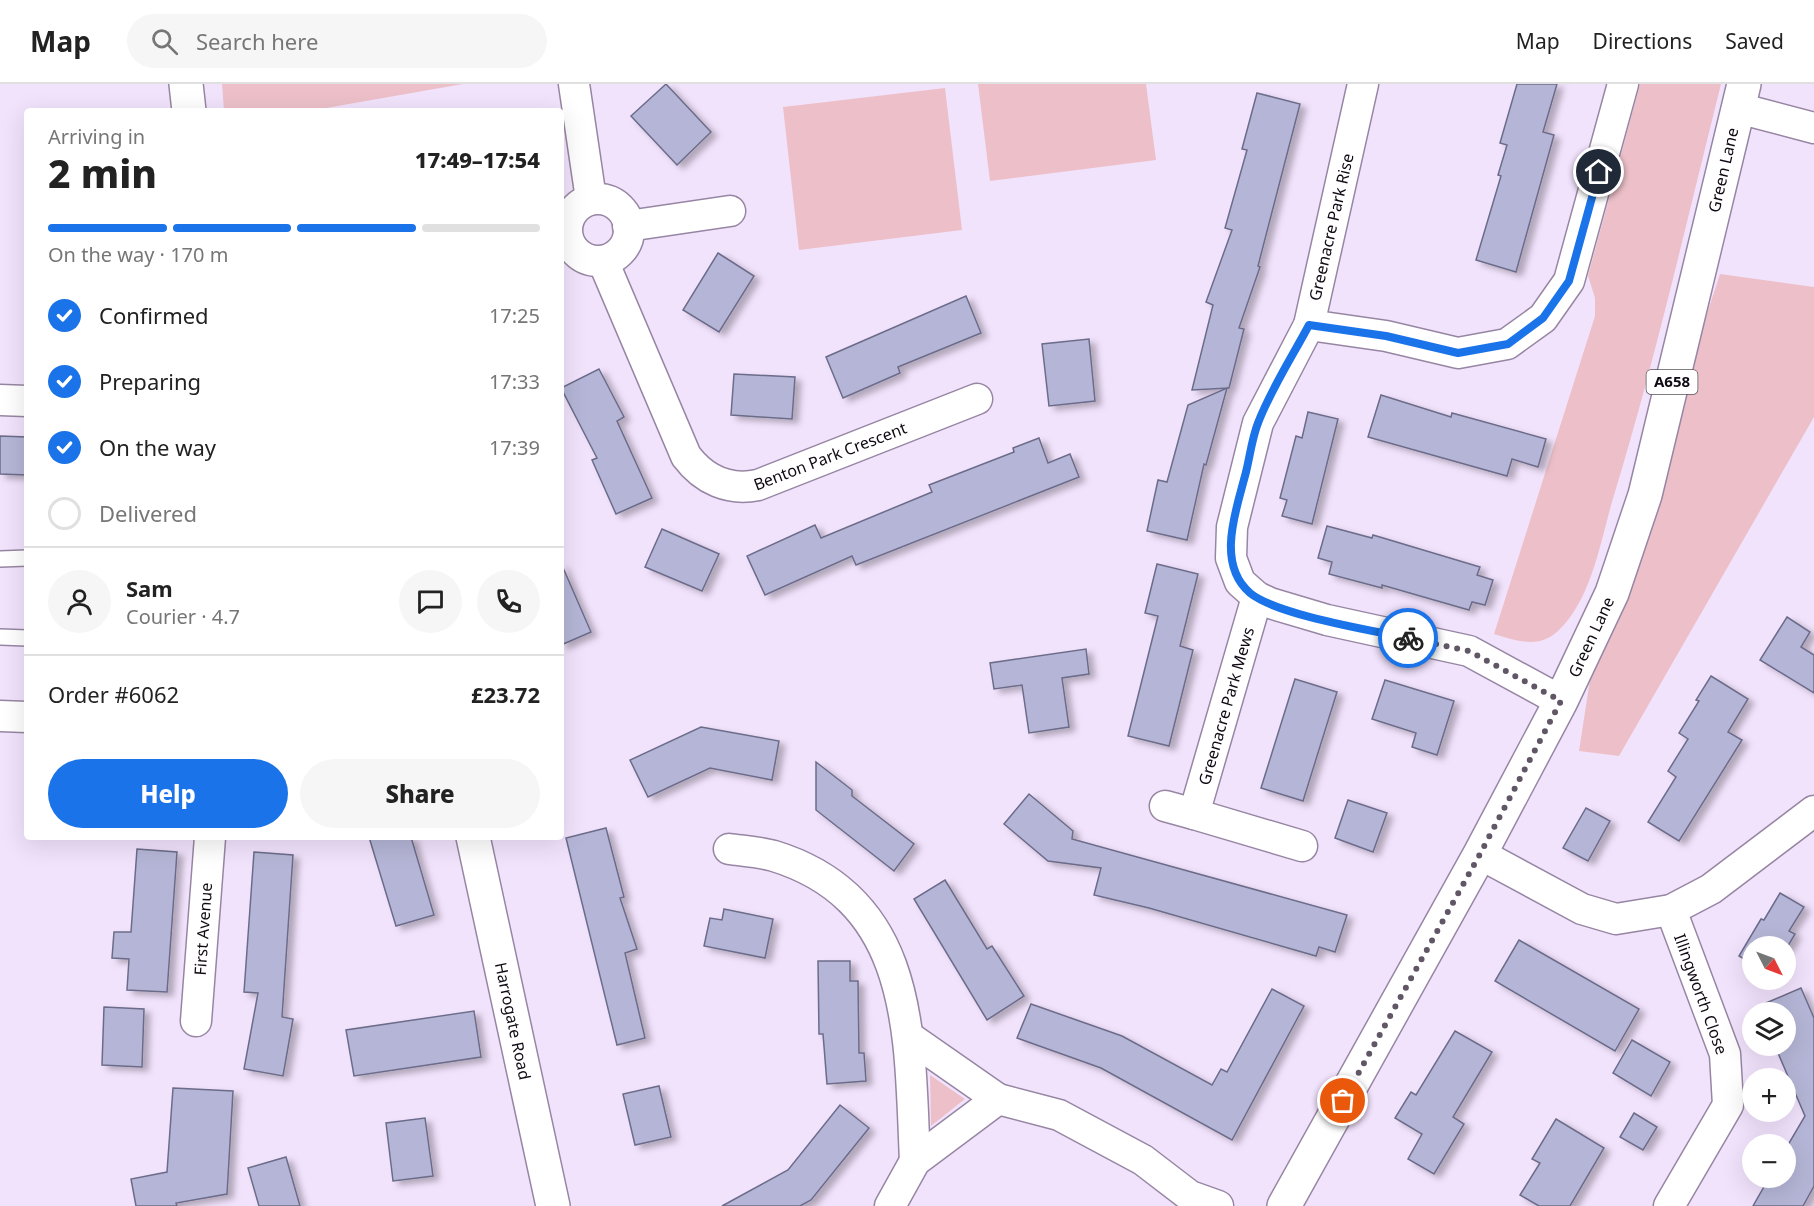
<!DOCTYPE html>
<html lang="en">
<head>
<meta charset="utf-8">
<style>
	body { margin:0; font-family:"Noto Sans",sans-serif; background:#f6f6f6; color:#222; height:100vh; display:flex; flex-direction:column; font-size:22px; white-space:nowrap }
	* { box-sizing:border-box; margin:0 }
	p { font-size:20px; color:#767676 }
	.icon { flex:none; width:33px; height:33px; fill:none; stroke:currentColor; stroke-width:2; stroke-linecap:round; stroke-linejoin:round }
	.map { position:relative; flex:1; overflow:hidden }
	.drawer { position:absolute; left:24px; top:24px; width:540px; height:732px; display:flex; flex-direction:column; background:#fff; border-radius:6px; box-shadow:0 6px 24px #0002 }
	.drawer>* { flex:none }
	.needle { width:39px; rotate:132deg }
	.controls { position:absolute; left:1742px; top:852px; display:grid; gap:12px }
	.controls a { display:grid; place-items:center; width:54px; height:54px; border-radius:50%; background:#fff; box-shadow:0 6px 24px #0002; font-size:30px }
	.pin { position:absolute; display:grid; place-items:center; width:51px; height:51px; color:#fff; margin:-26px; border:3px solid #fff; border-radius:50%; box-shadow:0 2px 6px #0007 }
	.courier { position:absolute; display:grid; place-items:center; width:60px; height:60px; margin:-30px; border:4px solid #1a73e8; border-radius:50%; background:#fff; color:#222; box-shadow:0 2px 8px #0007 }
	.head em { font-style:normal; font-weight:800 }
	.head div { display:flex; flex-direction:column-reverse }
	.head { display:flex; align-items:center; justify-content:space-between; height:102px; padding:0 24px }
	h1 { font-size:39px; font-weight:800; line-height:45px }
	.bar { display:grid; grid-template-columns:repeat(4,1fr); gap:9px 6px; align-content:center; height:72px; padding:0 24px }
	.bar i { height:8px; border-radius:4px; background:#e0e0e0 }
	.bar .selected { background:#1a73e8 }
	.bar p { grid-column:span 4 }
	.line { display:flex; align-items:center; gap:15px; padding:0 24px; border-top:2px solid #e0e0e0 }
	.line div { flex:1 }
	.round { display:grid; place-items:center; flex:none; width:63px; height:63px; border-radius:32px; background:#f6f6f6 }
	ol { padding:0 24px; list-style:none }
	li { display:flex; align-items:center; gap:18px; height:66px }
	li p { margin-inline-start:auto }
	li .icon { padding:6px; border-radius:50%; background:#1a73e8; color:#fff; stroke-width:4 }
	li:last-child { color:#767676 }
	li i { width:33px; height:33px; border:3px solid #e0e0e0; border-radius:50% }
	.cta { display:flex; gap:12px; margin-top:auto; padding:12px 24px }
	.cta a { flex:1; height:69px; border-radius:36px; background:#1a73e8; color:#fff; font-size:24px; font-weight:800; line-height:69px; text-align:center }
	.cta a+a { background:#f6f6f6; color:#222 }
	header { display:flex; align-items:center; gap:36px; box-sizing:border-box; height:84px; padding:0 30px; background:#fff; border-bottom:2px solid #e0e0e0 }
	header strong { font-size:28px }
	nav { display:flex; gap:33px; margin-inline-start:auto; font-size:21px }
	.search { width:420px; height:54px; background:#f6f6f6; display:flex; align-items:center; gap:15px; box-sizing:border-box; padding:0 21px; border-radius:33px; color:#767676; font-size:22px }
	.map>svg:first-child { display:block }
	.green { fill:#edc0c9 }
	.building { fill:#b5b5d7; stroke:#6c6c8a; stroke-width:1.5; filter:url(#shadow) }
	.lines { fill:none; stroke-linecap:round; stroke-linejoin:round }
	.lane-casing { stroke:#9786a3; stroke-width:18 }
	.street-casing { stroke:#9786a3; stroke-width:33 }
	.secondary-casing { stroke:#9786a3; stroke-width:36 }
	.highway-casing { stroke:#9786a3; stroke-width:36 }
	.lane { stroke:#fff; stroke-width:15 }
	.street { stroke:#fff; stroke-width:30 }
	.secondary { stroke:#fff; stroke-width:33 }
	.highway { stroke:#fff; stroke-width:33 }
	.done { stroke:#605666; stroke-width:6; stroke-dasharray:0 10.8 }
	.route { stroke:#1a73e8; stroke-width:8 }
	.labels { text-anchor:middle; stroke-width:5; stroke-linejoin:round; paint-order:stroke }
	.shield { fill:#fff; stroke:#58545a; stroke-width:1.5 }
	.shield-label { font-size:15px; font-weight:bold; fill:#110a14 }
	.street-label { font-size:16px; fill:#110a14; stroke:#fff }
</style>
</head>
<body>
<header>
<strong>Map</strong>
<div class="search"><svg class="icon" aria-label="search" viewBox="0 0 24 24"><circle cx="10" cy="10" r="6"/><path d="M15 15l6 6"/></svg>Search here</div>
<nav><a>Map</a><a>Directions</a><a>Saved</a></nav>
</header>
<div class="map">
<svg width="1814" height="1122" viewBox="0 0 1814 1122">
	<defs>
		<filter id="shadow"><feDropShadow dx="6" dy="4" stdDeviation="3" flood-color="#0004"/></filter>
	</defs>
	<rect width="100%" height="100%" fill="#f2e3fd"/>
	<g class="green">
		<path d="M 222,0 L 463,0 L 309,27 L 224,27 Z"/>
		<path d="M 978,0 L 1146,0 L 1156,76 L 990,97 Z"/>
		<path d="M 1640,0 L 1721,0 C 1686,140 1654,281 1612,418 C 1600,460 1591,516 1558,547 C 1539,565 1516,557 1494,550 L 1595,232 L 1595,214 L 1588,192 Z"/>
		<path d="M 945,4 L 962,146 L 799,166 L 783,23 Z"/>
		<path d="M 1720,190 L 1814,203 L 1814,333 L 1619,672 L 1579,667 L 1593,576 Z"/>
		<path d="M 930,991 L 965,1015 L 931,1042 Z"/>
	</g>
	<g class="building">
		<path d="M 666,0 L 711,48 L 677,81 L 631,32 Z"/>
		<path d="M 1517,0 L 1557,0 L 1543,48 L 1554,51 L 1516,188 L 1476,176 L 1501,92 L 1498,91 L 1507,61 L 1500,59 Z"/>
		<path d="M 1257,9 L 1300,20 L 1258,182 L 1260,183 L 1239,244 L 1244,245 L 1229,304 L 1192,306 L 1213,221 L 1206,218 L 1232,146 L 1225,144 L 1247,66 L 1242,65 Z"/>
		<path d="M 718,169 L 754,192 L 719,248 L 683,226 Z"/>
		<path d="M 966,212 L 981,249 L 898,283 L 900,289 L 843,314 L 826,273 Z"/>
		<path d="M 1089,255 L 1095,317 L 1049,322 L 1042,260 Z"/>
		<path d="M 599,285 L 624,333 L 617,337 L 652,414 L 616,430 L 592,376 L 597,374 L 561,304 Z"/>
		<path d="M 734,290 L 795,293 L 792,335 L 731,331 Z"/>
		<path d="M 1227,304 L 1206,381 L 1204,380 L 1187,456 L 1147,447 L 1158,396 L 1167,398 L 1188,321 Z"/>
		<path d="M 1381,311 L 1451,333 L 1452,329 L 1546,355 L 1538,383 L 1512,375 L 1507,392 L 1368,353 Z"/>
		<path d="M 1308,328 L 1338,335 L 1312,440 L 1282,432 L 1287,416 L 1280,414 L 1296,352 L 1302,354 Z"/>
		<path d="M 0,352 L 27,353 L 27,391 L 0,390 Z"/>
		<path d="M 1039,354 L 1048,379 L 1070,370 L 1079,393 L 856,481 L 852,472 L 765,511 L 747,472 L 815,441 L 821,454 L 932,408 L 929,401 L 1014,368 L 1013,364 Z"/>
		<path d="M 1327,442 L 1372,454 L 1373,451 L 1480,483 L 1477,491 L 1493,496 L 1485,521 L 1472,518 L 1469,526 L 1382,501 L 1382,504 L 1329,490 L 1332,478 L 1318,474 Z"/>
		<path d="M 662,445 L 719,470 L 702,507 L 645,483 Z"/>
		<path d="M 561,479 L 591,548 L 561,561 Z"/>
		<path d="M 1157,480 L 1198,490 L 1180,562 L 1193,566 L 1169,662 L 1128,652 L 1158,532 L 1145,529 Z"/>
		<path d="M 1787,533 L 1810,548 L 1801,563 L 1814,571 L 1814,609 L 1760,576 Z"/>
		<path d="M 1086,565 L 1089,590 L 1062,594 L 1069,643 L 1029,649 L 1022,601 L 994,605 L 990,579 Z"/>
		<path d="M 1711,592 L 1748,615 L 1728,648 L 1742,656 L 1679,757 L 1648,738 L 1676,693 L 1668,687 L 1688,655 L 1679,649 L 1699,617 L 1696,616 Z"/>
		<path d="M 1295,595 L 1337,608 L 1303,717 L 1261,704 Z"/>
		<path d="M 1385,596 L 1454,617 L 1437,671 L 1412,663 L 1416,649 L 1372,635 Z"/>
		<path d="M 701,643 L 779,657 L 772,696 L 710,684 L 648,713 L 630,676 Z"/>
		<path d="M 816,678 L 852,706 L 852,712 L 914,760 L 894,787 L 816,726 Z"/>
		<path d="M 1029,710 L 1073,747 L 1072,755 L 1347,831 L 1335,868 L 1319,863 L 1316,872 L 1149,824 L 1094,811 L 1101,784 L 1048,777 L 1004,740 Z"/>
		<path d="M 1348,716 L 1387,729 L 1373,768 L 1335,754 Z"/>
		<path d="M 1586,724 L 1610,737 L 1588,777 L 1563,764 Z"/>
		<path d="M 606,744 L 624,813 L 620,814 L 637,865 L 625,869 L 645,954 L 617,961 L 566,754 Z"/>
		<path d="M 369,753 L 411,753 L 434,831 L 396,842 Z"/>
		<path d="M 137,765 L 177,768 L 167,908 L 127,906 L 129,875 L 112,874 L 114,848 L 131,848 Z"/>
		<path d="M 254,768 L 293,771 L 282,933 L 293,935 L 283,992 L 244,985 L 258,909 L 244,908 Z"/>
		<path d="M 945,796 L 987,865 L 992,862 L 1024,912 L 987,936 L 914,815 Z"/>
		<path d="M 1780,809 L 1804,823 L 1789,847 L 1795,850 L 1785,867 L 1785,862 L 1752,862 L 1752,880 L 1739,872 L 1761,835 L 1764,836 Z"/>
		<path d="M 724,825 L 773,835 L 765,874 L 704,862 L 710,834 L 722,836 Z"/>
		<path d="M 1519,856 L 1639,925 L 1615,967 L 1495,897 Z"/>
		<path d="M 818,877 L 850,877 L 850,897 L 858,897 L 859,969 L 864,969 L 866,997 L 827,1000 L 823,950 L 819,950 Z"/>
		<path d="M 1801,904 L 1814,934 L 1814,1102 L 1803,1122 L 1753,1122 L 1769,1094 L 1785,1094 L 1785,1066 L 1805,1032 L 1775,962 L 1785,962 L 1785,928 L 1761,928 L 1759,922 Z"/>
		<path d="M 1272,905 L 1304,922 L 1232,1056 L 1101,984 L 1017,954 L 1031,920 L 1122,952 L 1212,1001 L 1221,985 L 1227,988 Z"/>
		<path d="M 104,923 L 144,925 L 142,983 L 102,981 Z"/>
		<path d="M 474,927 L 481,973 L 354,992 L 346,946 Z"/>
		<path d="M 1455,947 L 1492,968 L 1453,1033 L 1464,1040 L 1434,1090 L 1408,1075 L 1422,1050 L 1395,1034 L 1411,1008 L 1416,1011 Z"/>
		<path d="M 1632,956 L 1670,978 L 1651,1012 L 1613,989 Z"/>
		<path d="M 659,1002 L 671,1053 L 635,1061 L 623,1010 Z"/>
		<path d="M 173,1004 L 233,1007 L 227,1110 L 176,1119 L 177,1122 L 136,1122 L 131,1095 L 167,1088 Z"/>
		<path d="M 840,1021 L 869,1044 L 811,1116 L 800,1122 L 722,1122 L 788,1086 Z"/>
		<path d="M 1634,1029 L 1657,1043 L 1643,1066 L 1620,1053 Z"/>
		<path d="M 425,1034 L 433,1092 L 393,1097 L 386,1039 Z"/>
		<path d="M 1556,1035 L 1604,1064 L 1570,1122 L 1539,1122 L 1520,1111 L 1540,1079 L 1532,1075 Z"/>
		<path d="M 286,1073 L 300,1122 L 259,1122 L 248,1084 Z"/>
	</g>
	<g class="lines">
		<defs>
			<g id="lane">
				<path d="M 0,475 L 27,474"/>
				<path d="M 0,553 L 27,554"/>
			</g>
			<g id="street">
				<path d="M 574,0 L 591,115"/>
				<path d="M 1363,0 L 1309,241 L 1258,339 L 1232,443 L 1231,474 L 1240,498 L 1257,513 L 1270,519 L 1327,536 L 1469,567 L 1561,617"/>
				<path d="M 1738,24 L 1814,44"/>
				<circle cx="598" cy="146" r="31"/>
				<path d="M 628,142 L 730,127"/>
				<path d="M 603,177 L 686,372 C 704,396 729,407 758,401 L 977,315"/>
				<path d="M 1309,241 L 1386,252 L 1458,269 L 1507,260 L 1543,234 L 1569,197 L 1623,0"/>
				<path d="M 0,316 L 27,317"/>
				<path d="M 1257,513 L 1194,730 L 1302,762"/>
				<path d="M 0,632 L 27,633"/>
				<path d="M 1165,722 L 1194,730"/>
				<path d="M 729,765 C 744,767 760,768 774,772 C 917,816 909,955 915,1077"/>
				<path d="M 1480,770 L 1582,825 L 1616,835 L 1671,826 L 1711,805 L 1814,727"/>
				<path d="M 196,937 L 210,753"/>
				<path d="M 909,953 L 998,1015"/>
				<path d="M 890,1122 L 915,1077 L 998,1015 L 1059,1031 L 1143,1076 L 1190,1112 L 1218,1122"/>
				<path d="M 1669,1122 L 1728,1021 L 1725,970 L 1671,826"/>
			</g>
			<g id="secondary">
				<path d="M 186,0 L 189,27"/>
				<path d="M 473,753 L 553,1122"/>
			</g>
			<path id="highway" d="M 1284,1122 L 1480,770 L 1561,617 L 1612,509 L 1645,411 L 1744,0"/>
		</defs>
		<use href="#lane" class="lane-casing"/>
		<use href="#street" class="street-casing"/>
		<use href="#secondary" class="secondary-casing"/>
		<use href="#highway" class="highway-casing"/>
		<use href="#lane" class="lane"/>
		<use href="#street" class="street"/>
		<use href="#secondary" class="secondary"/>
		<use href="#highway" class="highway"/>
	</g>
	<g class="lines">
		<path class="done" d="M 1343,1017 L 1480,770 L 1561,617 L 1469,567 L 1408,554"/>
		<path class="route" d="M 1408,554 C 1370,546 1277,531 1250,509 C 1215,479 1237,424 1246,388 C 1250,372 1252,354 1258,339 C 1271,305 1292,273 1309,241 L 1386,252 L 1458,269 L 1508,260 L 1543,234 L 1569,197 L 1599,88"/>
	</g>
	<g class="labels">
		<rect class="shield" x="1646.5" y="286" width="51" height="24" rx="4.5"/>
		<g class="shield-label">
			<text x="1672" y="303">A658</text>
		</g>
		<g class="street-label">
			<text transform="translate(1723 86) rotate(-77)" y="6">Green Lane</text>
			<text transform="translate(1331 143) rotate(-77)" y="6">Greenacre Park Rise</text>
			<text transform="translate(830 372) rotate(-21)" y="6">Benton Park Crescent</text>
			<text transform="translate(1591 553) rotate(-65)" y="6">Green Lane</text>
			<text transform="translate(1226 622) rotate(-74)" y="6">Greenacre Park Mews</text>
			<text transform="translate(203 845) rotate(-86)" y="6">First Avenue</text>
			<text transform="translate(1701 910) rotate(70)" y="6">Illingworth Close</text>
			<text transform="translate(513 937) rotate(78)" y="6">Harrogate Road</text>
		</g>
	</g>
</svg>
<div class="controls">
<a><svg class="needle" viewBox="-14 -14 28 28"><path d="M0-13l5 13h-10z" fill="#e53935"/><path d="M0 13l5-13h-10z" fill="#767676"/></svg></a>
<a><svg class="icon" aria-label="layers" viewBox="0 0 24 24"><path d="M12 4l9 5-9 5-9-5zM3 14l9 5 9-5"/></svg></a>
<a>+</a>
<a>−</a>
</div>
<div class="pin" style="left:1343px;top:1017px;background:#ea580c"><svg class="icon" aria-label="bag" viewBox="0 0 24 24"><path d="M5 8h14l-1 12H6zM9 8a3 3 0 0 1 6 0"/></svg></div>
<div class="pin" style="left:1599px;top:88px;background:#1f2937"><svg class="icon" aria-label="home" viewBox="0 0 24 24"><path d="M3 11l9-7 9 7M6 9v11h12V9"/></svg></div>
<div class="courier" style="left:1408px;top:554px"><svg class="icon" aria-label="bike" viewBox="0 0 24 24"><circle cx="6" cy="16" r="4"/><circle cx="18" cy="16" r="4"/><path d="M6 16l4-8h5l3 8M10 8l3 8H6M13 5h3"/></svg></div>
<section class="drawer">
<div class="head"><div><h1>2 min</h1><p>Arriving in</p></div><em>17:49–17:54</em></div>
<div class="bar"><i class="selected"></i><i class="selected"></i><i class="selected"></i><i></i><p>On the way · 170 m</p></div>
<ol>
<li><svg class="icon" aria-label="check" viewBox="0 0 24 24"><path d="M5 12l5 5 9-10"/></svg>Confirmed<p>17:25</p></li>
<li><svg class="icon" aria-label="check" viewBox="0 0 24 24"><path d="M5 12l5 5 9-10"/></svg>Preparing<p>17:33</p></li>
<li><svg class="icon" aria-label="check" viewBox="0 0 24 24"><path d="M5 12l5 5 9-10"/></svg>On the way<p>17:39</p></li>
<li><i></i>Delivered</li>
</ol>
<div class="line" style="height:108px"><a class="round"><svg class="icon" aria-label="person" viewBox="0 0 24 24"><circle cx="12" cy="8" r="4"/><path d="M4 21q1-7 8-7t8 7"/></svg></a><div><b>Sam</b><p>Courier · 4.7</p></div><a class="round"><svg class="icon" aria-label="chat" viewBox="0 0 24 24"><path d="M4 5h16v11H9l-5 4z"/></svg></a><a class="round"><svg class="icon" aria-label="phone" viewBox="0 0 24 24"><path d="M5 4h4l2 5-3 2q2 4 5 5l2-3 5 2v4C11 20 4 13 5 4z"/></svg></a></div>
<div class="line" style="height:78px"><div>Order #6062</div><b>£23.72</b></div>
<div class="cta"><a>Help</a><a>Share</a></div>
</section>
</div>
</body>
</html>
